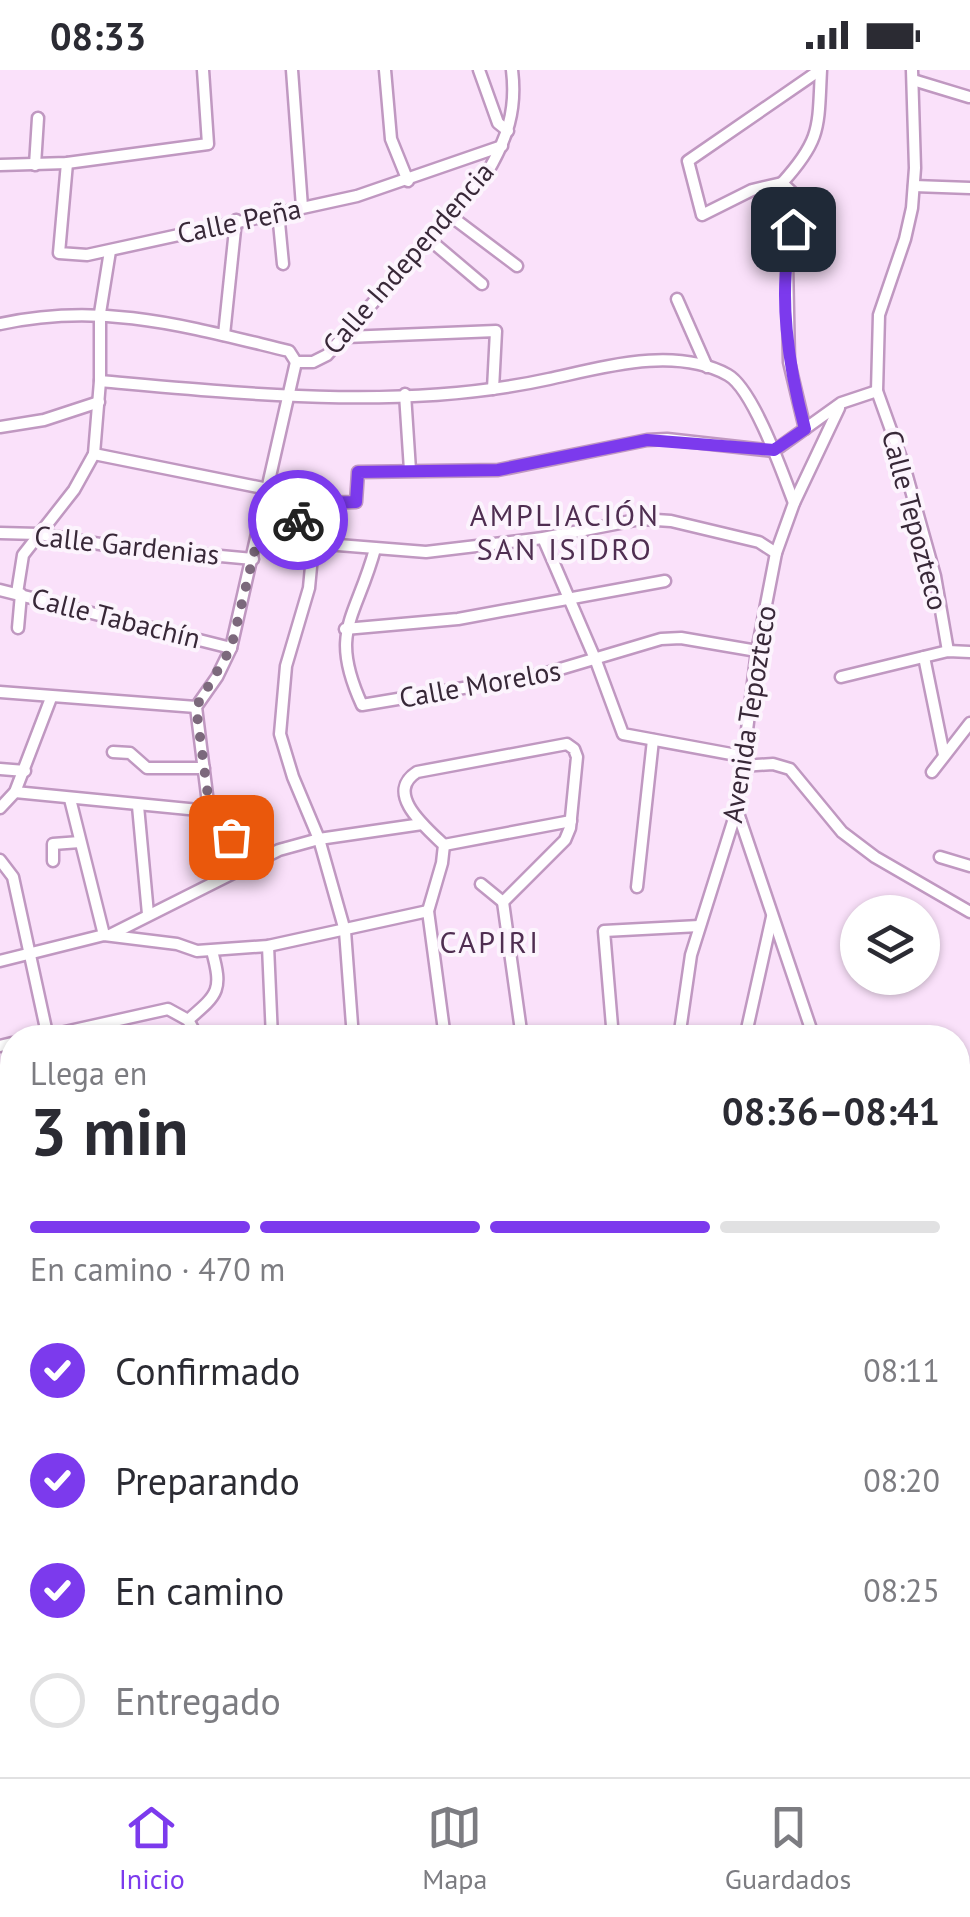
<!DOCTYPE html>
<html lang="es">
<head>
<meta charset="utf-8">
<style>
	body { margin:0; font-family:"PT Sans",sans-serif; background:#f2f2f3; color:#2b2b33; height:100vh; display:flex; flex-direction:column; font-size:38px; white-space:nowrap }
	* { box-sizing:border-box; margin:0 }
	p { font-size:32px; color:#7c7c81 }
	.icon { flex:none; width:55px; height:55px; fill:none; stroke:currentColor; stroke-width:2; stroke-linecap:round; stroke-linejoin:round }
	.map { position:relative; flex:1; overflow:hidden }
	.side { position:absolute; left:0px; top:955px; width:970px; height:752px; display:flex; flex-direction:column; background:#fff; border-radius:40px 40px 0 0; box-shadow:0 2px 8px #0004 }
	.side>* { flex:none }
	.fabs { position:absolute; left:840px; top:825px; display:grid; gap:20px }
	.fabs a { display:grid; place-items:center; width:100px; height:100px; border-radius:50%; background:#fff; box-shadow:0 2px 8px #0004; font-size:50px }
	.pin { position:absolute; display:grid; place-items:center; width:85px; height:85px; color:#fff; margin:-42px; border-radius:20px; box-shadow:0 5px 15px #0006 }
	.courier { position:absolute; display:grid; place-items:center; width:100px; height:100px; margin:-50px; border:8px solid #7c3aed; border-radius:50%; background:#fff; color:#222; box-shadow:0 2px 12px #0007 }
	.headline em { font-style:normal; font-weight:800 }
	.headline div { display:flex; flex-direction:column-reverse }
	.headline { display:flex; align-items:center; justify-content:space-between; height:170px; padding:0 30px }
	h1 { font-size:65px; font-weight:800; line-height:75px }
	.bar { display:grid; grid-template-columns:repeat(4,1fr); gap:15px 10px; align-content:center; height:120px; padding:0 30px }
	.bar i { height:12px; border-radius:8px; background:#e1e1e2 }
	.bar .current { background:#7c3aed }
	.bar p { grid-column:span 4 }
	ol { padding:0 30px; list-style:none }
	li { display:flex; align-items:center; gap:30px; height:110px }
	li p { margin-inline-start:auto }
	li .icon { padding:10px; border-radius:50%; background:#7c3aed; color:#fff; stroke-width:4 }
	li:last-child { color:#7c7c81 }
	li i { width:55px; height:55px; border:5px solid #e1e1e2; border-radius:50% }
	.status { display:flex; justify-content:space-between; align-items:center; height:70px; padding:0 50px; background:#fff; direction:ltr }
	.status svg { height:28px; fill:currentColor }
	.menu { display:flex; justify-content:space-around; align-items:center; height:140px; border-top:2px solid #e1e1e2; background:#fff; font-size:28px; color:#7c7c81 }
	.menu a { display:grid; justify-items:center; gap:5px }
	.menu .current { color:#7c3aed }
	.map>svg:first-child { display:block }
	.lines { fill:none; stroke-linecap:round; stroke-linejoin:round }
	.minor-casing { stroke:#c098c1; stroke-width:15 }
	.minor { stroke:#fff; stroke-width:10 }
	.done { stroke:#7c697c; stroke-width:10; stroke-dasharray:0 18 }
	.route { stroke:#7c3aed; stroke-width:12 }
	.labels { text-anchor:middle; stroke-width:8; stroke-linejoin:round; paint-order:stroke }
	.street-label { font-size:28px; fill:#382838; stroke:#fcf4fd }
	.neighbourhood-label { font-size:30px; letter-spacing:2.5px; fill:#4f2e51; stroke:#fcf4fd }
</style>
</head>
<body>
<div class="status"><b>08:33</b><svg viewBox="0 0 49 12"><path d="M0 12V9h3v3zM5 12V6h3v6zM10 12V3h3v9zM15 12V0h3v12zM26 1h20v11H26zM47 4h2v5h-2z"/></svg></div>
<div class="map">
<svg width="970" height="1707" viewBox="0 0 970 1707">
	<rect width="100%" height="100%" fill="#fae1fa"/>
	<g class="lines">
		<defs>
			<g id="minor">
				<path d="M 292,0 L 302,137"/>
				<path d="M 385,0 L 391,69 L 408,111"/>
				<path d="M 479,0 L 498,53 L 508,61"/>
				<path d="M 912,0 L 915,98 L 912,138 L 905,169 L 879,245 L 877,321 L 905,399 L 935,506 L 948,581"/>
				<path d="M 913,10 L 969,27"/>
				<path d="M 67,93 L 59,183 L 87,185 L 357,126 L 502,76"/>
				<path d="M 0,95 L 67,93 L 208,74 L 203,0"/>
				<path d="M 35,95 L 38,48"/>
				<path d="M 782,113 L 752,120 L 702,145 L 688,91 L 820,0"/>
				<path d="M 782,113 L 810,139 L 793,159 L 787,192 L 789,292 L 805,359"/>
				<path d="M 782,113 C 822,69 818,57 821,0"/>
				<path d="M 914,116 L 970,118"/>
				<path d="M 278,142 L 283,194"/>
				<path d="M 452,147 L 517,196"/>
				<path d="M 430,170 L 482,214"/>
				<path d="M 677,229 L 707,297"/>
				<path d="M 0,254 C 103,231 189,257 289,281 L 296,292 L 313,292 L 327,285 L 487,103 C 507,69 517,40 512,0"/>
				<path d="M 224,265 L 236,150"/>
				<path d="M 346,267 L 496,261 L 493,319"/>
				<path d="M 100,311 C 247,324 403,341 549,309 C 604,297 675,276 728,305 C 753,319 783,404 794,433"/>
				<path d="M 405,324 L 410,400"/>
				<path d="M 0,357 L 44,350 L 99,332"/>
				<path d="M 94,384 L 268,419"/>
				<path d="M 263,446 L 315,452"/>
				<path d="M 0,463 L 39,464 L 112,476 L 253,489"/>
				<path d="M 543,468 L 596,591 L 623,664 L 742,686"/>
				<path d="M 313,473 L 426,482 L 543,468 L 641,449 L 671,451 L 759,472 L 776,483"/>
				<path d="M 375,479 C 356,549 328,561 362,635 L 540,605 L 661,569 L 681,568 L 757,581"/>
				<path d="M 0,520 L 231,578"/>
				<path d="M 17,523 L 23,485 L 74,420 L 94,384 L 100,311 L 100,243 L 110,181"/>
				<path d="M 18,558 L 21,524"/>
				<path d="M 345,559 L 458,549 L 665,511"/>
				<path d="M 924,587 L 944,685"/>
				<path d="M 841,607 L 948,581 L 970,582"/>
				<path d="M 0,622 L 196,637"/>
				<path d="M 113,682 L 130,683 L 147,698 L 204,698"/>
				<path d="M 741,696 L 773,694 L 790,699 L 842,762 L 875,787 L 970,842"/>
				<path d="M 0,699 L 25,701"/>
				<path d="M 932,702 L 970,653"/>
				<path d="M 15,722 L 209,741 L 252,792"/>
				<path d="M 70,729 L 104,865"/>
				<path d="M 138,736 L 148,844"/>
				<path d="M 0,738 L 15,722 L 51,628"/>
				<path d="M 737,740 L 814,968"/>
				<path d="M 209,741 L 196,637 L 217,607 L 231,578 L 296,292"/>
				<path d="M 444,775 L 571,751"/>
				<path d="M 940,787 L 970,796"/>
				<path d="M 0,790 L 13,807 L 48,968"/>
				<path d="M 53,791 L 53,774 L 80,772"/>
				<path d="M 481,814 L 503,832"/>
				<path d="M 637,817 L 653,670"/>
				<path d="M 110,865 L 279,780 L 319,769 L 422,754"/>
				<path d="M 268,876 L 272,968"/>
				<path d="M 0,891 L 104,865 L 177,874 L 197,881 L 268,876 L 428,841"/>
				<path d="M 188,950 C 218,924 223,921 212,881"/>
				<path d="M 38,968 L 168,939 L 188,950 L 198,968"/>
				<path d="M 353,968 L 345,861 L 319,769 L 293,707 L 280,664 L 286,596 L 309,518 L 317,433 L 356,432 L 358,402 L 498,400 L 647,370 L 667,369 L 774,381 L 841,333 L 877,321"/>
				<path d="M 445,968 L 428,841 L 442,793 L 444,775 C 425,757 384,723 417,702 L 567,674 L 574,679 L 577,687 L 570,758 L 565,770 L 503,832 L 522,968"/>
				<path d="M 613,968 L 604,861 L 699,856"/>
				<path d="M 679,968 L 691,885 L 737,739 L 757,581 L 776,483 L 794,433 L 839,338"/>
				<path d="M 745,968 L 772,847"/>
				<path d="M 0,976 L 12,973"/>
				<path d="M 0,1056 L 12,1054"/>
				<path d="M 0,1140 L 12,1137"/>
				<path d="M 0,1222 L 12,1219"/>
				<path d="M 966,1245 L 970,1261"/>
				<path d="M 0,1305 L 12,1302"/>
				<path d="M 0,1343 L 12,1399"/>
				<path d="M 958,1376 L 970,1382"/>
				<path d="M 958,1475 L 970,1481"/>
				<path d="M 958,1499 L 970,1505"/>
				<path d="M 0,1503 L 12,1497"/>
				<path d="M 0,1549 L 12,1555"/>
				<path d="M 958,1607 L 970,1613"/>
				<path d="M 0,1634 L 12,1607"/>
				<path d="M 958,1690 L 965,1690 L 968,1707"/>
				<path d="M 267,1695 L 289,1707"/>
				<path d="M 172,1699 L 174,1695"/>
				<path d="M 0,1704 L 11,1707"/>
				<path d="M 315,1707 L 321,1695"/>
				<path d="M 556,1707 L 558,1695"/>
				<path d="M 669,1707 L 670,1698 L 725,1695"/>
				<path d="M 745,1707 L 746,1695"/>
				<path d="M 790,1707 L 791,1695"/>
			</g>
		</defs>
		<use href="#minor" class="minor-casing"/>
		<use href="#minor" class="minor"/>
	</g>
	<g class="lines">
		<path class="done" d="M 231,767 L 210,741 L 196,637 L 231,578 L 263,446 L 298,450"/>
		<path class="route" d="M 298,450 L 315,452 L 318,433 L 356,432 L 358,402 L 498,400 L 647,370 L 774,380 L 805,359 C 789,299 776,220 793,159"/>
	</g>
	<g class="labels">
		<g class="street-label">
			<text transform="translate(239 151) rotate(-12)" y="10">Calle Peña</text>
			<text transform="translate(408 188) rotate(-49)" y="10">Calle Independencia</text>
			<text transform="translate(915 450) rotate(75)" y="10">Calle Tepozteco</text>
			<text transform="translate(127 475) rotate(6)" y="10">Calle Gardenias</text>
			<text transform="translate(116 548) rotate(14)" y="10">Calle Tabachín</text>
			<text transform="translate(480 614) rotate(-10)" y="10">Calle Morelos</text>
			<text transform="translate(749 644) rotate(-81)" y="10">Avenida Tepozteco</text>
		</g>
		<g class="neighbourhood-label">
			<text x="565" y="456">AMPLIACIÓN<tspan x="565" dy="34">SAN ISIDRO</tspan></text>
			<text x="490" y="883">CAPIRI</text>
		</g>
	</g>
</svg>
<div class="fabs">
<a><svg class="icon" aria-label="layers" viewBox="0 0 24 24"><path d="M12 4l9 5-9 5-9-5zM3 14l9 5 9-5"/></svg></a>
</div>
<div class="pin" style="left:231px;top:767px;background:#ea580c"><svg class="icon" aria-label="bag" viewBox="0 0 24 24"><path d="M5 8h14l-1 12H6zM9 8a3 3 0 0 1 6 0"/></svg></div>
<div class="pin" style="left:793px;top:159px;background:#1f2937"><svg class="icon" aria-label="home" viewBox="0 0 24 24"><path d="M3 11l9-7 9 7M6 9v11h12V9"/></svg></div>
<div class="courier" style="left:298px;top:450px"><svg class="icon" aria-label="bike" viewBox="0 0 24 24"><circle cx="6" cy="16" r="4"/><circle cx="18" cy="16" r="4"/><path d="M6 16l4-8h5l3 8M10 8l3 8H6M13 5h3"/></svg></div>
<section class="side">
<div class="headline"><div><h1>3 min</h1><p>Llega en</p></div><em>08:36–08:41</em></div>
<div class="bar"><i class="current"></i><i class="current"></i><i class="current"></i><i></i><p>En camino · 470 m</p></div>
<ol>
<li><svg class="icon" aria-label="check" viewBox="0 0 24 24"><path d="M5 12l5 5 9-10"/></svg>Confirmado<p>08:11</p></li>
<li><svg class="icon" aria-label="check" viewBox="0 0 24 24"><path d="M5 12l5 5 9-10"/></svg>Preparando<p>08:20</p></li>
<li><svg class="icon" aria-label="check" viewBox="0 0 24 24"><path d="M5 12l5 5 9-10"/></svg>En camino<p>08:25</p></li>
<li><i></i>Entregado</li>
</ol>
</section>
</div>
<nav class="menu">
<a class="current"><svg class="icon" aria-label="home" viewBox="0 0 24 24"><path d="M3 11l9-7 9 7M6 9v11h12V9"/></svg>Inicio</a>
<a><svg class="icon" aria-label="map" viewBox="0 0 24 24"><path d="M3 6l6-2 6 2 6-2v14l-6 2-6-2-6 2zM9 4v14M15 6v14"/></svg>Mapa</a>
<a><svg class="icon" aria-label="saved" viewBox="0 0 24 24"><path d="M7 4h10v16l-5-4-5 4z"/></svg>Guardados</a>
</nav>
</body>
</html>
